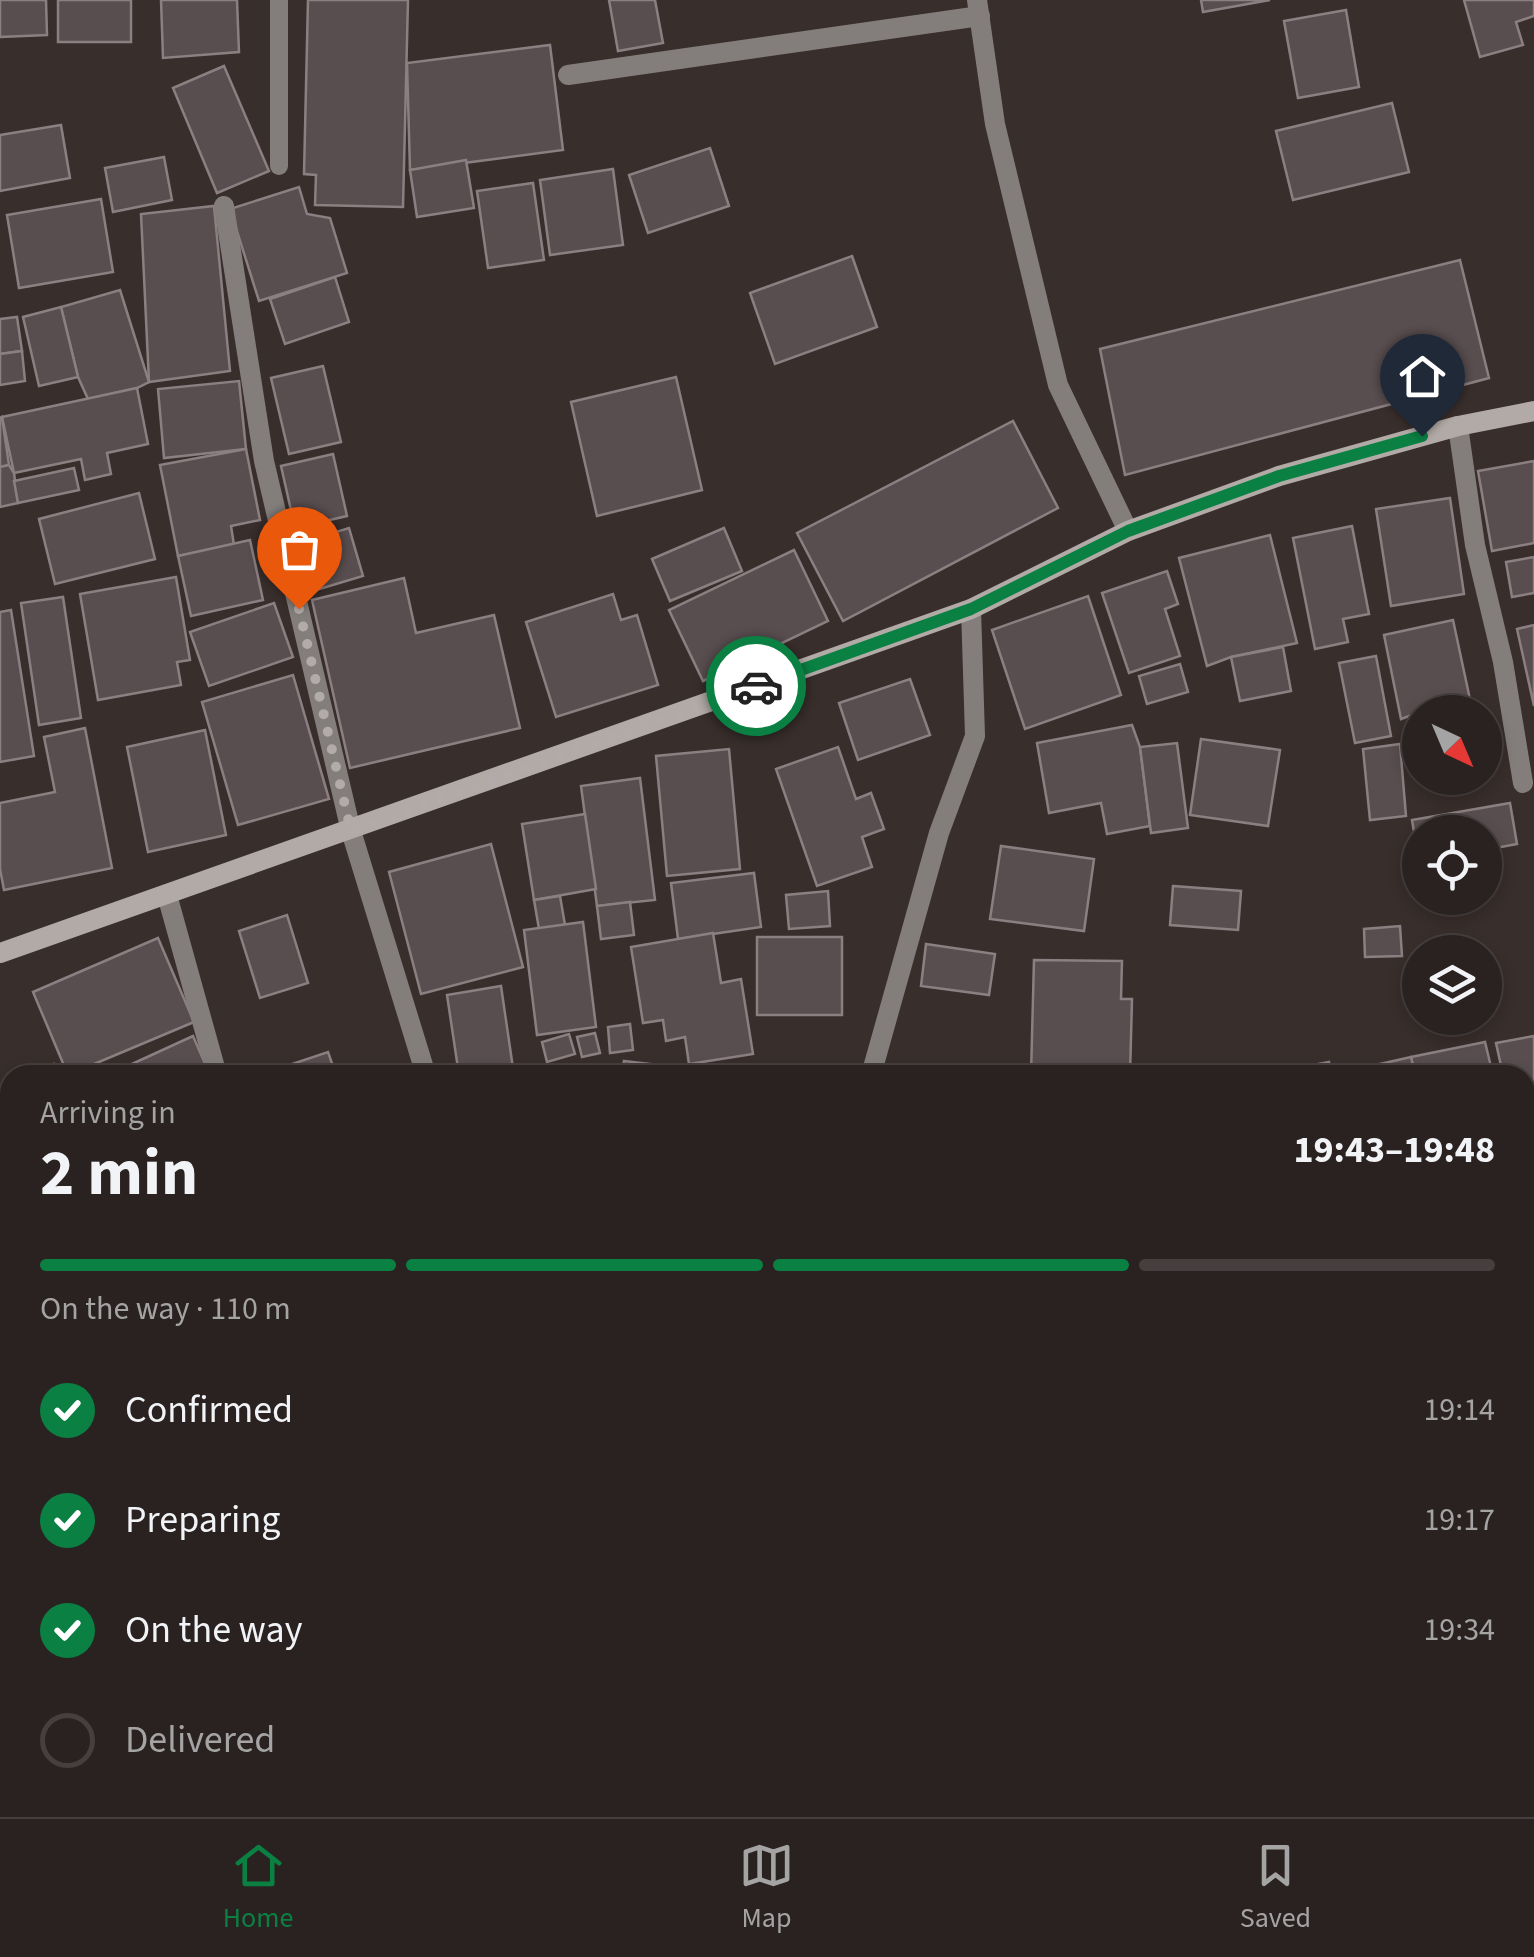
<!DOCTYPE html>
<html lang="en">
<head>
<meta charset="utf-8">
<style>
	body { margin:0; font-family:"Source Sans 3",sans-serif; background:#362f2e; color:#f1f3f6; height:100vh; display:flex; flex-direction:column; font-size:38px; white-space:nowrap }
	* { box-sizing:border-box; margin:0 }
	p { font-size:32px; color:#a5a4a5 }
	.icon { flex:none; width:55px; height:55px; fill:none; stroke:currentColor; stroke-width:2; stroke-linecap:round; stroke-linejoin:round }
	.map { position:relative; flex:1; overflow:hidden }
	.panel { position:absolute; left:0px; top:1065px; width:1535px; height:752px; display:flex; flex-direction:column; background:#2a2221; border-radius:30px 30px 0 0; box-shadow:0 5px 15px #0003,0 0 0 2px #463f3f }
	.panel>* { flex:none }
	.needle { width:65px; rotate:136deg }
	.buttons { position:absolute; left:1402px; top:695px; display:grid; gap:20px }
	.buttons a { display:grid; place-items:center; width:100px; height:100px; border-radius:50%; background:#2a2221; box-shadow:0 5px 15px #0003,0 0 0 2px #463f3f; font-size:50px }
	.pin { position:absolute; display:grid; place-items:center; width:85px; height:85px; color:#fff; margin:-102px -42px; border-radius:50% 50% 50% 0; rotate:-45deg; box-shadow:0 0 10px #0007 }
	.pin .icon { rotate:45deg }
	.courier { position:absolute; display:grid; place-items:center; width:100px; height:100px; margin:-50px; border:8px solid #0b8043; border-radius:50%; background:#fff; color:#222; box-shadow:0 2px 12px #0007 }
	.head em { font-style:normal; font-weight:700 }
	.head div { display:flex; flex-direction:column-reverse }
	.head { display:flex; align-items:center; justify-content:space-between; height:170px; padding:0 40px }
	h1 { font-size:65px; font-weight:700; line-height:75px }
	.bar { display:grid; grid-template-columns:repeat(4,1fr); gap:15px 10px; align-content:center; height:120px; padding:0 40px }
	.bar i { height:12px; border-radius:8px; background:#463f3f }
	.bar .on { background:#0b8043 }
	.bar p { grid-column:span 4 }
	ol { padding:0 40px; list-style:none }
	li { display:flex; align-items:center; gap:30px; height:110px }
	li p { margin-inline-start:auto }
	li .icon { padding:10px; border-radius:50%; background:#0b8043; color:#fff; stroke-width:4 }
	li:last-child { color:#a5a4a5 }
	li i { width:55px; height:55px; border:5px solid #463f3f; border-radius:50% }
	.dock { display:flex; justify-content:space-around; align-items:center; height:140px; border-top:2px solid #463f3f; background:#2a2221; font-size:28px; color:#a5a4a5 }
	.dock a { display:grid; justify-items:center; gap:5px }
	.dock .on { color:#0b8043 }
	.map>svg:first-child { display:block }
	.building { fill:#584d4f; stroke:#8c7f82; stroke-width:2.5 }
	.lines { fill:none; stroke-linecap:round; stroke-linejoin:round }
	.lane { stroke:#837e7c; stroke-width:18 }
	.street { stroke:#837e7c; stroke-width:20 }
	.secondary { stroke:#b2aaa6; stroke-width:20 }
	.done { stroke:#b3aba9; stroke-width:10; stroke-dasharray:0 18 }
	.route { stroke:#0b8043; stroke-width:12 }
</style>
</head>
<body>
<div class="map">
<svg width="1534" height="1817" viewBox="0 0 1534 1817">
	<rect width="100%" height="100%" fill="#382e2c"/>
	<g class="building">
		<path d="M 0,0 L 46,0 L 47,35 L 0,37 Z"/>
		<rect x="58" y="0" width="73" height="42"/>
		<path d="M 161,0 L 237,0 L 239,52 L 163,58 Z"/>
		<path d="M 308,0 L 408,0 L 403,207 L 315,205 L 316,175 L 304,174 Z"/>
		<path d="M 609,0 L 655,0 L 663,43 L 618,51 Z"/>
		<path d="M 1201,0 L 1270,0 L 1203,12 Z"/>
		<path d="M 1464,0 L 1534,0 L 1534,16 L 1516,22 L 1523,45 L 1480,57 Z"/>
		<path d="M 1346,10 L 1359,87 L 1298,98 L 1284,21 Z"/>
		<path d="M 550,45 L 563,150 L 410,170 L 407,63 Z"/>
		<path d="M 224,66 L 269,171 L 217,193 L 173,88 Z"/>
		<path d="M 1392,103 L 1409,172 L 1293,200 L 1276,131 Z"/>
		<path d="M 61,125 L 70,178 L 0,191 L 0,135 Z"/>
		<path d="M 710,148 L 729,206 L 648,233 L 629,175 Z"/>
		<path d="M 164,157 L 172,200 L 113,212 L 105,168 Z"/>
		<path d="M 466,160 L 474,208 L 417,217 L 410,170 Z"/>
		<path d="M 613,169 L 623,245 L 550,255 L 540,180 Z"/>
		<path d="M 533,183 L 544,260 L 488,268 L 477,191 Z"/>
		<path d="M 299,187 L 307,214 L 330,218 L 347,273 L 259,301 L 230,209 Z"/>
		<path d="M 101,199 L 113,272 L 19,288 L 7,215 Z"/>
		<path d="M 214,206 L 230,371 L 149,382 L 141,214 Z"/>
		<path d="M 852,256 L 877,327 L 775,364 L 750,293 Z"/>
		<path d="M 1460,260 L 1489,378 L 1125,475 L 1100,349 Z"/>
		<path d="M 335,277 L 349,322 L 285,344 L 270,299 Z"/>
		<path d="M 120,290 L 149,382 L 137,388 L 88,399 L 78,377 L 61,307 Z"/>
		<path d="M 61,307 L 78,377 L 39,386 L 23,317 Z"/>
		<path d="M 17,317 L 22,351 L 0,354 L 0,319 Z"/>
		<path d="M 22,351 L 25,381 L 0,385 L 0,354 Z"/>
		<path d="M 323,366 L 341,442 L 289,454 L 271,378 Z"/>
		<path d="M 676,377 L 702,490 L 597,516 L 571,402 Z"/>
		<path d="M 239,381 L 246,449 L 164,458 L 158,389 Z"/>
		<path d="M 137,388 L 148,444 L 107,453 L 111,474 L 85,480 L 81,459 L 14,473 L 2,417 Z"/>
		<path d="M 2,417 L 9,465 L 0,467 L 0,418 Z"/>
		<path d="M 1013,421 L 1058,508 L 843,621 L 797,533 Z"/>
		<path d="M 246,449 L 260,520 L 231,526 L 234,545 L 178,556 L 160,465 Z"/>
		<path d="M 333,454 L 347,516 L 295,528 L 281,466 Z"/>
		<path d="M 1534,461 L 1534,543 L 1492,551 L 1478,471 Z"/>
		<path d="M 9,465 L 14,473 L 18,503 L 0,507 L 0,467 Z"/>
		<path d="M 74,468 L 79,490 L 18,503 L 14,481 Z"/>
		<path d="M 139,493 L 155,559 L 55,584 L 39,519 Z"/>
		<path d="M 1450,498 L 1464,594 L 1391,606 L 1376,509 Z"/>
		<path d="M 1352,526 L 1369,614 L 1343,619 L 1348,642 L 1315,649 L 1293,538 Z"/>
		<path d="M 349,528 L 363,576 L 313,591 L 299,543 Z"/>
		<path d="M 724,528 L 742,571 L 670,601 L 652,559 Z"/>
		<path d="M 1270,535 L 1297,643 L 1231,657 L 1207,666 L 1179,558 Z"/>
		<path d="M 250,540 L 263,600 L 191,616 L 178,556 Z"/>
		<path d="M 794,550 L 828,621 L 703,681 L 669,610 Z"/>
		<path d="M 1534,557 L 1534,593 L 1512,597 L 1506,562 Z"/>
		<path d="M 1167,571 L 1178,604 L 1165,609 L 1180,656 L 1129,673 L 1102,593 Z"/>
		<path d="M 176,577 L 190,660 L 177,662 L 181,685 L 98,700 L 80,594 Z"/>
		<path d="M 404,578 L 416,633 L 494,615 L 520,728 L 350,768 L 312,600 Z"/>
		<path d="M 613,594 L 621,620 L 637,615 L 658,685 L 556,717 L 526,622 Z"/>
		<path d="M 1088,596 L 1121,695 L 1025,729 L 992,630 Z"/>
		<path d="M 63,597 L 81,718 L 39,725 L 21,603 Z"/>
		<path d="M 274,603 L 293,657 L 209,686 L 190,632 Z"/>
		<path d="M 11,610 L 34,756 L 0,762 L 0,612 Z"/>
		<path d="M 1453,620 L 1471,704 L 1420,712 L 1401,719 L 1384,635 Z"/>
		<path d="M 1534,625 L 1534,706 L 1517,629 Z"/>
		<path d="M 1283,647 L 1291,691 L 1240,701 L 1231,657 Z"/>
		<path d="M 1376,656 L 1391,736 L 1355,743 L 1339,663 Z"/>
		<path d="M 1180,664 L 1188,692 L 1147,704 L 1139,676 Z"/>
		<path d="M 293,675 L 329,799 L 238,825 L 202,702 Z"/>
		<path d="M 910,679 L 930,735 L 858,760 L 839,703 Z"/>
		<path d="M 1132,725 L 1140,747 L 1150,826 L 1107,834 L 1101,803 L 1049,813 L 1037,743 Z"/>
		<path d="M 85,728 L 112,868 L 4,890 L 0,869 L 0,803 L 55,792 L 44,737 Z"/>
		<path d="M 205,730 L 226,835 L 148,852 L 127,747 Z"/>
		<path d="M 1201,739 L 1280,750 L 1268,826 L 1190,815 Z"/>
		<path d="M 1177,743 L 1188,828 L 1151,833 L 1140,747 Z"/>
		<path d="M 1400,744 L 1406,816 L 1370,820 L 1363,749 Z"/>
		<path d="M 838,747 L 856,799 L 871,793 L 884,829 L 862,837 L 872,867 L 817,886 L 776,769 Z"/>
		<path d="M 729,749 L 740,869 L 667,876 L 656,756 Z"/>
		<path d="M 640,778 L 655,900 L 597,906 L 581,786 Z"/>
		<path d="M 1510,803 L 1517,844 L 1485,850 L 1485,832 L 1420,832 L 1419,862 L 1412,820 Z"/>
		<path d="M 585,814 L 596,889 L 534,900 L 522,824 Z"/>
		<path d="M 491,844 L 523,967 L 421,994 L 389,872 Z"/>
		<path d="M 1001,846 L 1094,859 L 1084,931 L 990,919 Z"/>
		<path d="M 754,873 L 761,927 L 678,939 L 671,883 Z"/>
		<path d="M 1173,886 L 1241,891 L 1238,930 L 1170,925 Z"/>
		<path d="M 828,891 L 830,926 L 789,929 L 786,895 Z"/>
		<path d="M 560,896 L 565,925 L 539,929 L 534,900 Z"/>
		<path d="M 630,902 L 634,935 L 601,939 L 597,906 Z"/>
		<path d="M 287,915 L 308,983 L 260,998 L 239,931 Z"/>
		<path d="M 583,922 L 596,1027 L 537,1035 L 524,930 Z"/>
		<path d="M 1400,926 L 1402,956 L 1365,957 L 1364,929 Z"/>
		<path d="M 713,933 L 721,983 L 741,979 L 753,1054 L 689,1064 L 685,1037 L 666,1041 L 663,1020 L 643,1023 L 631,947 Z"/>
		<rect x="757" y="937" width="85" height="78"/>
		<path d="M 158,938 L 194,1022 L 68,1075 L 33,992 Z"/>
		<path d="M 926,944 L 995,954 L 989,995 L 921,986 Z"/>
		<path d="M 1034,960 L 1122,961 L 1121,999 L 1132,999 L 1130,1075 L 1031,1075 Z"/>
		<path d="M 501,986 L 514,1075 L 459,1075 L 447,995 Z"/>
		<path d="M 630,1024 L 633,1050 L 610,1053 L 608,1027 Z"/>
		<path d="M 595,1033 L 600,1053 L 582,1057 L 577,1037 Z"/>
		<path d="M 569,1034 L 575,1054 L 547,1062 L 542,1042 Z"/>
		<path d="M 193,1036 L 210,1075 L 108,1075 Z"/>
		<path d="M 1534,1036 L 1534,1085 L 1525,1087 L 1525,1075 L 1503,1075 L 1496,1043 Z"/>
		<path d="M 1485,1042 L 1493,1075 L 1415,1075 L 1411,1057 Z"/>
		<path d="M 328,1052 L 336,1075 L 346,1072 L 347,1075 L 275,1075 L 274,1070 Z"/>
		<path d="M 1411,1057 L 1415,1075 L 1382,1075 L 1380,1064 Z"/>
		<path d="M 624,1061 L 745,1075 L 622,1075 Z"/>
		<path d="M 1329,1062 L 1331,1075 L 1259,1075 Z"/>
		<path d="M 54,1064 L 61,1075 L 36,1075 Z"/>
		<path d="M 887,1069 L 964,1075 L 887,1075 Z"/>
		<path d="M 10,1091 L 10,1122 L 0,1106 L 0,1097 Z"/>
		<path d="M 1534,1144 L 1534,1182 L 1525,1149 Z"/>
		<path d="M 10,1169 L 10,1213 L 0,1218 L 0,1174 Z"/>
		<path d="M 10,1223 L 10,1254 L 0,1239 L 0,1230 Z"/>
		<path d="M 1534,1232 L 1534,1312 L 1525,1315 L 1525,1235 Z"/>
		<path d="M 8,1255 L 10,1305 L 1,1308 L 0,1258 Z"/>
		<path d="M 1534,1358 L 1534,1485 L 1525,1488 L 1525,1446 L 1531,1444 L 1525,1426 L 1525,1361 Z"/>
		<path d="M 7,1376 L 10,1408 L 0,1414 L 0,1380 Z"/>
		<path d="M 10,1442 L 10,1508 L 0,1481 L 0,1446 Z"/>
		<path d="M 1534,1534 L 1534,1614 L 1525,1617 L 1525,1537 Z"/>
		<path d="M 5,1546 L 10,1579 L 0,1581 L 0,1547 Z"/>
		<path d="M 10,1579 L 10,1624 L 0,1627 L 0,1581 Z"/>
		<path d="M 1534,1622 L 1534,1664 L 1529,1665 L 1525,1655 L 1525,1626 Z"/>
		<path d="M 10,1631 L 10,1700 L 0,1702 L 0,1633 Z"/>
		<path d="M 1534,1687 L 1534,1768 L 1525,1732 L 1525,1690 Z"/>
		<path d="M 1534,1794 L 1534,1817 L 1525,1817 L 1522,1808 L 1525,1808 L 1525,1797 Z"/>
		<path d="M 41,1808 L 76,1808 L 77,1814 L 43,1817 Z"/>
		<path d="M 98,1808 L 178,1808 L 181,1817 L 101,1817 Z"/>
		<path d="M 187,1808 L 262,1808 L 266,1817 L 191,1817 Z"/>
		<path d="M 295,1808 L 340,1808 L 344,1817 L 280,1817 Z"/>
		<path d="M 453,1808 L 544,1808 L 518,1817 L 457,1817 Z"/>
		<path d="M 672,1808 L 701,1808 L 705,1817 L 648,1817 Z"/>
		<path d="M 847,1808 L 1024,1808 L 1025,1812 L 990,1817 L 848,1817 Z"/>
		<path d="M 1293,1808 L 1334,1808 L 1313,1817 L 1297,1817 Z"/>
	</g>
	<g class="lines">
		<path class="lane" d="M 279,166 L 279,0"/>
		<g class="street">
			<path d="M 977,0 L 995,124 L 1058,385 L 1128,531"/>
			<path d="M 568,75 L 980,16"/>
			<path d="M 224,206 L 264,461 L 351,831 L 426,1075"/>
			<path d="M 1458,426 L 1475,545 L 1503,662 L 1523,783"/>
			<path d="M 167,895 L 217,1075"/>
			<path d="M 871,1075 L 939,833 L 975,736 L 971,609"/>
			<path d="M 0,1659 L 10,1683"/>
			<path d="M 0,1762 L 10,1767"/>
			<path d="M 0,1788 L 10,1789"/>
			<path d="M 808,1808 L 810,1817"/>
			<path d="M 1482,1808 L 1484,1817"/>
			<path d="M 630,1817 L 656,1808"/>
			<path d="M 1217,1817 L 1247,1808"/>
		</g>
		<path class="secondary" d="M 0,953 L 971,609 L 1128,531 L 1279,476 L 1458,426 L 1534,411"/>
	</g>
	<g class="lines">
		<path class="done" d="M 299,609 L 351,831 L 756,686"/>
		<path class="route" d="M 756,686 L 971,609 L 1128,531 L 1279,476 L 1422,436"/>
	</g>
</svg>
<div class="buttons">
<a><svg class="needle" viewBox="-14 -14 28 28"><path d="M0-13l5 13h-10z" fill="#e53935"/><path d="M0 13l5-13h-10z" fill="#a5a4a5"/></svg></a>
<a><svg class="icon" aria-label="locate" viewBox="0 0 24 24"><circle cx="12" cy="12" r="6"/><path d="M12 2v4M12 18v4M2 12h4M18 12h4"/></svg></a>
<a><svg class="icon" aria-label="layers" viewBox="0 0 24 24"><path d="M12 4l9 5-9 5-9-5zM3 14l9 5 9-5"/></svg></a>
</div>
<div class="pin" style="left:299px;top:609px;background:#ea580c"><svg class="icon" aria-label="bag" viewBox="0 0 24 24"><path d="M5 8h14l-1 12H6zM9 8a3 3 0 0 1 6 0"/></svg></div>
<div class="pin" style="left:1422px;top:436px;background:#1f2937"><svg class="icon" aria-label="home" viewBox="0 0 24 24"><path d="M3 11l9-7 9 7M6 9v11h12V9"/></svg></div>
<div class="courier" style="left:756px;top:686px"><svg class="icon" aria-label="car" viewBox="0 0 24 24"><path d="M5 17H2v-5l4-1 3-4h7l3 4 3 1v5h-3M9 17h6M6 11h13"/><circle cx="7" cy="17" r="2"/><circle cx="17" cy="17" r="2"/></svg></div>
<section class="panel">
<div class="head"><div><h1>2 min</h1><p>Arriving in</p></div><em>19:43–19:48</em></div>
<div class="bar"><i class="on"></i><i class="on"></i><i class="on"></i><i></i><p>On the way · 110 m</p></div>
<ol>
<li><svg class="icon" aria-label="check" viewBox="0 0 24 24"><path d="M5 12l5 5 9-10"/></svg>Confirmed<p>19:14</p></li>
<li><svg class="icon" aria-label="check" viewBox="0 0 24 24"><path d="M5 12l5 5 9-10"/></svg>Preparing<p>19:17</p></li>
<li><svg class="icon" aria-label="check" viewBox="0 0 24 24"><path d="M5 12l5 5 9-10"/></svg>On the way<p>19:34</p></li>
<li><i></i>Delivered</li>
</ol>
</section>
</div>
<nav class="dock">
<a class="on"><svg class="icon" aria-label="home" viewBox="0 0 24 24"><path d="M3 11l9-7 9 7M6 9v11h12V9"/></svg>Home</a>
<a><svg class="icon" aria-label="map" viewBox="0 0 24 24"><path d="M3 6l6-2 6 2 6-2v14l-6 2-6-2-6 2zM9 4v14M15 6v14"/></svg>Map</a>
<a><svg class="icon" aria-label="saved" viewBox="0 0 24 24"><path d="M7 4h10v16l-5-4-5 4z"/></svg>Saved</a>
</nav>
</body>
</html>
